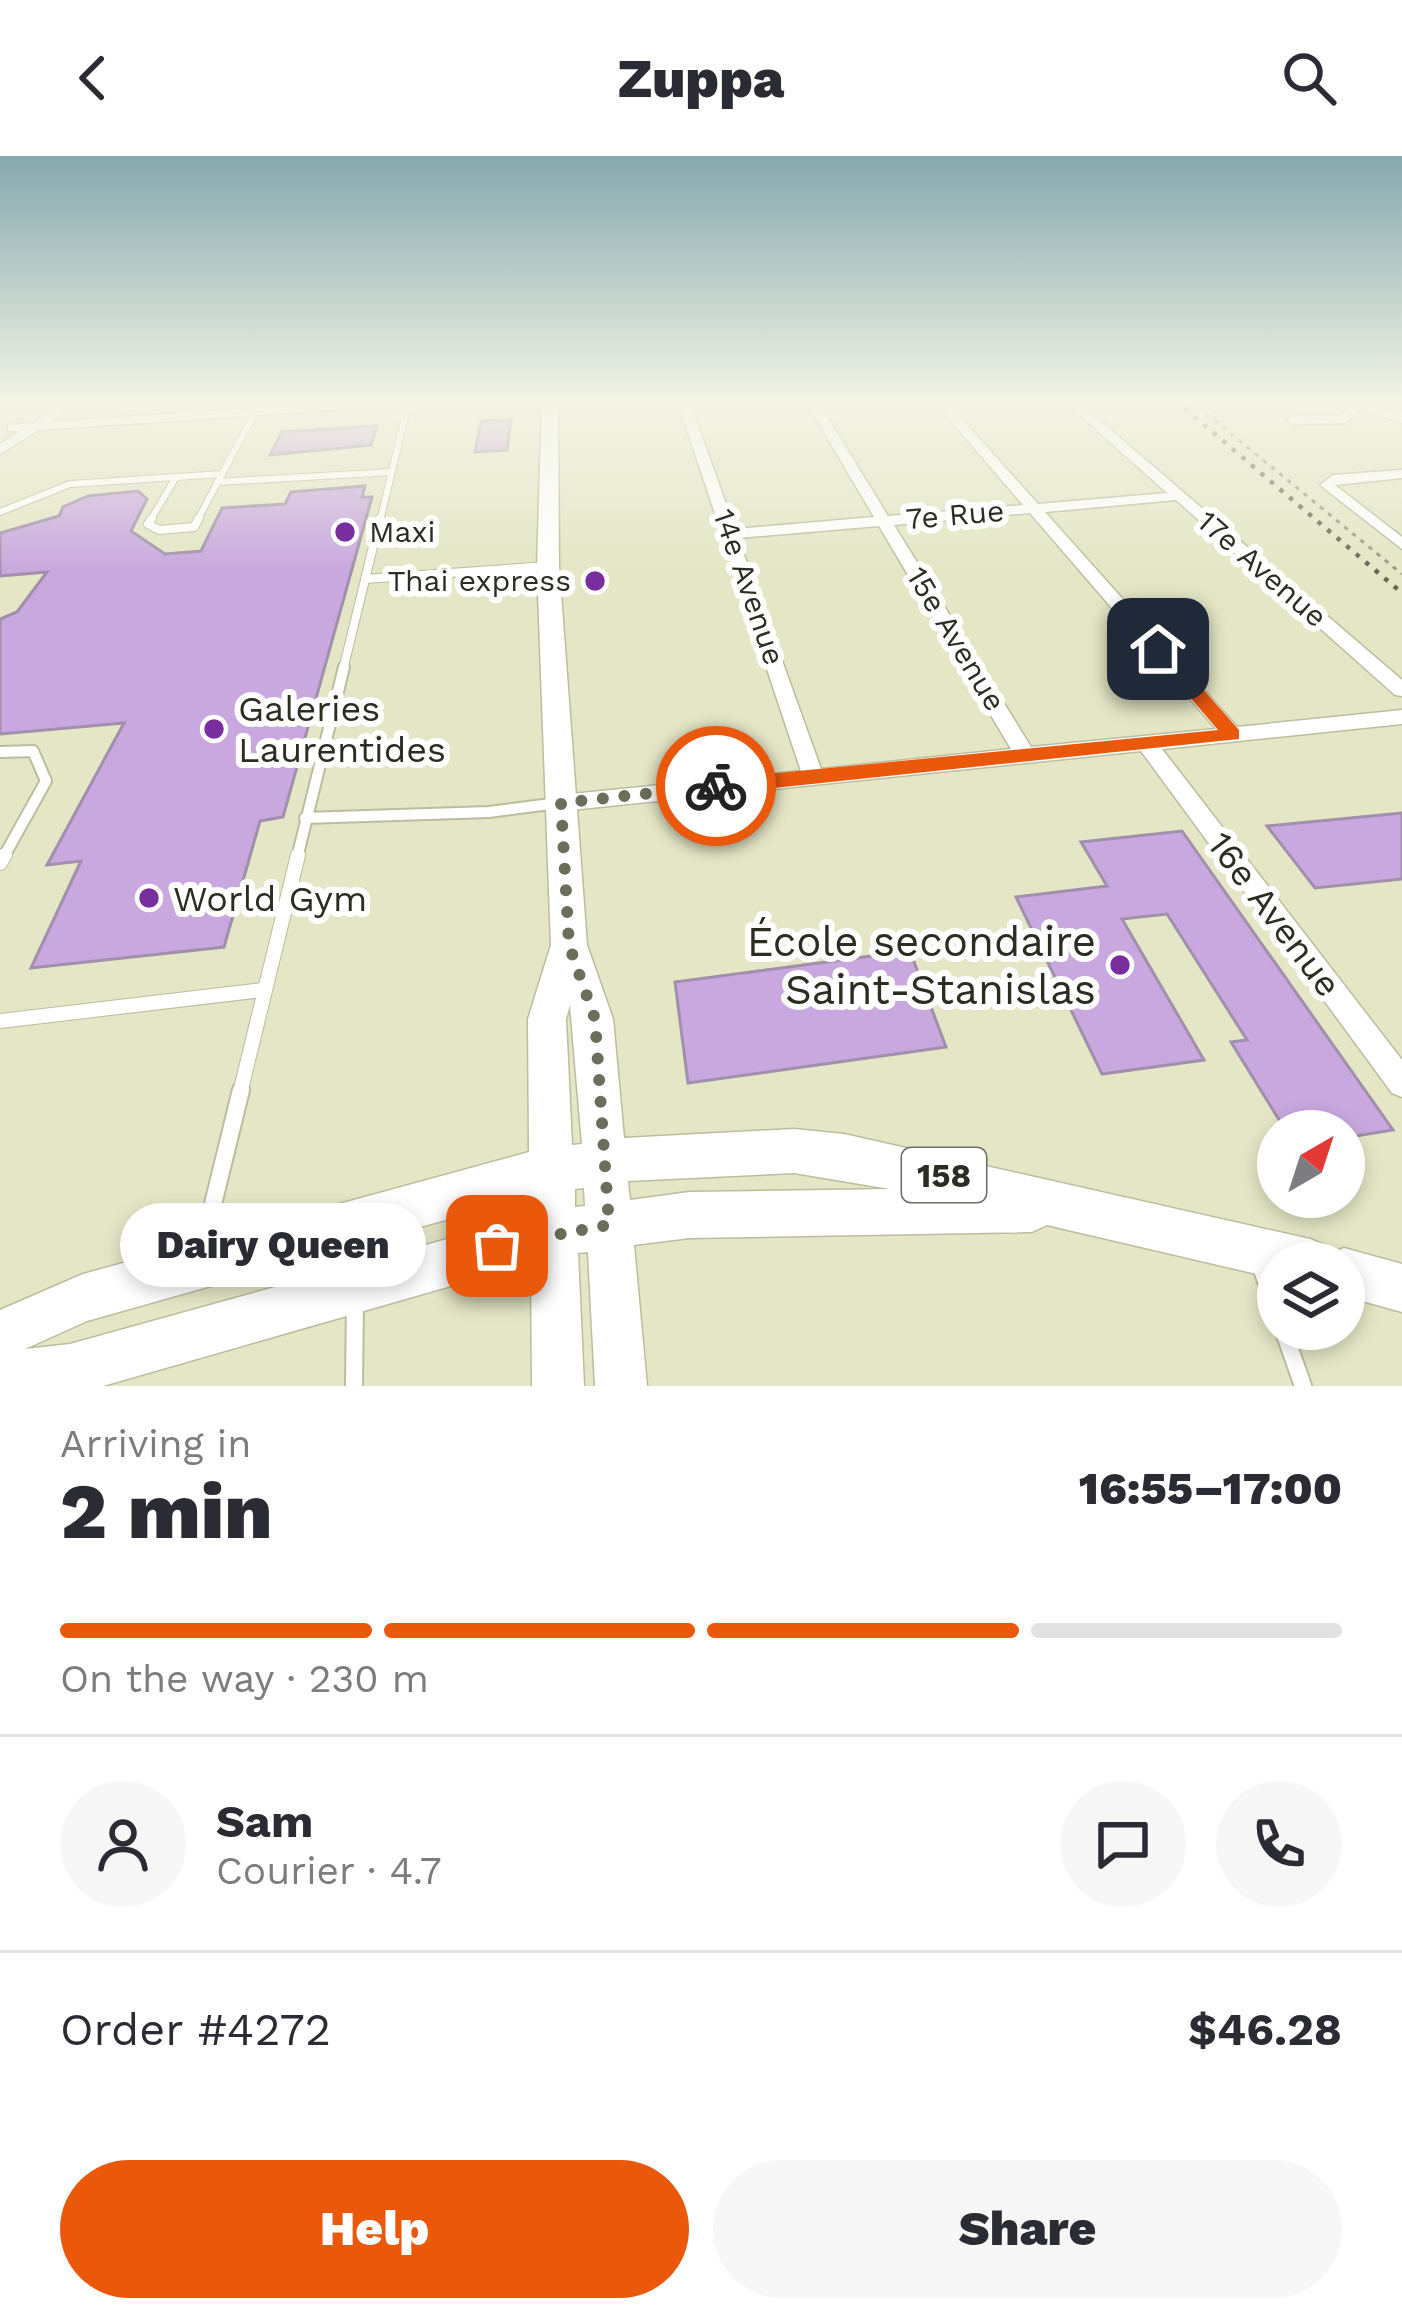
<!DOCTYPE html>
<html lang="en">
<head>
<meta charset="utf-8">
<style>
	body { margin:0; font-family:"Work Sans",sans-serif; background:#f7f7f7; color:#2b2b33; height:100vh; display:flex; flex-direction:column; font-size:45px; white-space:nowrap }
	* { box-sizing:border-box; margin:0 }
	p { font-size:39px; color:#7c7c81 }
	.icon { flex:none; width:66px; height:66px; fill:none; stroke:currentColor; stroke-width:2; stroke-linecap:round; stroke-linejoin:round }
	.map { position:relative; height:1230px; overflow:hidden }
	.details { display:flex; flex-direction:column; background:#fff; flex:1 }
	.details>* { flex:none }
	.needle { width:78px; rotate:39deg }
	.fabs { position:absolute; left:1257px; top:954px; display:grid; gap:24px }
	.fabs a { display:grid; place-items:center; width:108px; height:108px; border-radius:50%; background:#fff; box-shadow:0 6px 18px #0003; font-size:60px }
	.pin { position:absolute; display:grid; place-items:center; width:102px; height:102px; color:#fff; margin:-51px; border-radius:24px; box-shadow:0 6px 18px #0006 }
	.courier { position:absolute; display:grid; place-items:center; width:120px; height:120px; margin:-60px; border:9px solid #ea580c; border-radius:50%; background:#fff; color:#222; box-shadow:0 3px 15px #0007 }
	.bubble { position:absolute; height:84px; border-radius:42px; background:#fff; box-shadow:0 6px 18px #0003; font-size:39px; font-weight:800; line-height:84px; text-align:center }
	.head em { font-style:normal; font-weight:800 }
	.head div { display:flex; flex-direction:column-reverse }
	.head { display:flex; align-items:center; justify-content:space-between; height:204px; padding:0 60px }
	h1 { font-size:78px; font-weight:800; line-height:90px }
	.bar { display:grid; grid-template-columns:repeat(4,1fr); gap:18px 12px; align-content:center; height:144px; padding:0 60px }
	.bar i { height:15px; border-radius:9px; background:#e1e1e2 }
	.bar .selected { background:#ea580c }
	.bar p { grid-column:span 4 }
	.line { display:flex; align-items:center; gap:30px; padding:0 60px; border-top:3px solid #e1e1e2 }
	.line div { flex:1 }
	.round { display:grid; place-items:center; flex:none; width:126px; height:126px; border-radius:63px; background:#f7f7f7 }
	.primary-button { display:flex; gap:24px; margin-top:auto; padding:24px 60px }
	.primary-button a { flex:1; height:138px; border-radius:72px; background:#ea580c; color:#fff; font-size:48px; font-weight:800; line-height:138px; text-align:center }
	.primary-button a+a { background:#f7f7f7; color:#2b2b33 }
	header { display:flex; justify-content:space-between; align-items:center; height:156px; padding:0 60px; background:#fff; font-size:54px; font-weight:800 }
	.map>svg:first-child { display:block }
	.building { fill:#c8a8de; stroke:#a090ab; stroke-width:3 }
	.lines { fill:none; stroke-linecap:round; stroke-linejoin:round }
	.lane-far4-casing { stroke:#bbbd9e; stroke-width:8 }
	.lane-far3-casing { stroke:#bbbd9e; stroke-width:10 }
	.lane-far2-casing { stroke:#bbbd9e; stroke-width:14 }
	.lane-far1-casing { stroke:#bbbd9e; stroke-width:16 }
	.lane-casing { stroke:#bbbd9e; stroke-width:20 }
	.street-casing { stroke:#bbbd9e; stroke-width:3 }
	.secondary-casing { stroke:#bbbd9e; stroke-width:3 }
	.primary-casing { stroke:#bbbd9e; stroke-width:3 }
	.path { stroke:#989982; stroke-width:3; stroke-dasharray:4.5 6; stroke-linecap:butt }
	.lane-far4 { stroke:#fff; stroke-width:6 }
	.lane-far3 { stroke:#fff; stroke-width:8 }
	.lane-far2 { stroke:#fff; stroke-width:10 }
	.lane-far1 { stroke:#fff; stroke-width:14 }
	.lane { stroke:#fff; stroke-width:16 }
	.street { fill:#fff; fill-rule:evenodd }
	.secondary { fill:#fff; fill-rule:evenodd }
	.primary { fill:#fff; fill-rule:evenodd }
	.rail { stroke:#656654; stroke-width:4.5; stroke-dasharray:4.5 8; stroke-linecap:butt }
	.route { fill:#ea580c }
	.done { stroke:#6c6e5b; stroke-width:12; stroke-dasharray:0 21.6 }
	.poi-dot { fill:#792ea0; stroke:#fff; stroke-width:4.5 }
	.labels { text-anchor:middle; stroke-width:12; stroke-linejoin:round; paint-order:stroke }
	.far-street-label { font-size:30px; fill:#2c2d21; stroke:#fff }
	.far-poi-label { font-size:30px; fill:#2c2d21; stroke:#fff; text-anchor:start }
	.shield { fill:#fff; stroke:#6b6c64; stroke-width:3 }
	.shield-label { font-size:33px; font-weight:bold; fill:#2c2d21 }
	.poi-label { font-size:36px; fill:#2c2d21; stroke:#fff; text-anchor:start }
	.street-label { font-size:36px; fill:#2c2d21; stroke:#fff }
	.near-poi-label { font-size:42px; fill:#2c2d21; stroke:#fff; text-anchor:end }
</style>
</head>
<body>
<header><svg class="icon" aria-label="back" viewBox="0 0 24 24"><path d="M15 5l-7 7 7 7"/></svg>Zuppa<svg class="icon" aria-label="search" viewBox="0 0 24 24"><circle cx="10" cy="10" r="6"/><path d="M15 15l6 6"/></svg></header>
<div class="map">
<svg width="1402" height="1230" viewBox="0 0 1402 1230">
	<rect width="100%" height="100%" fill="#e4e6c6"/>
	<g class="building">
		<path d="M 511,264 L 507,294 L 475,296 L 481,265 Z"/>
		<path d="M 377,270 L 371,289 L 270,299 L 282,276 Z"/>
		<path d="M 365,330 L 362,341 L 372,341 L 283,661 L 260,665 L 224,791 L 31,812 L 81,705 L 47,709 L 124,567 L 0,578 L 0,463 L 17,456 L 47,416 L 0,420 L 0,377 L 59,360 L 63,351 L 88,340 L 138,335 L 147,343 L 131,375 L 165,398 L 201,395 L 222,352 L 285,348 L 291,336 Z"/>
		<path d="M 1402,657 L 1402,723 L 1315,732 L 1267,670 Z"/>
		<path d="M 1182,675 L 1393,974 L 1344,982 L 1344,975 L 1286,975 L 1231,886 L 1247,884 L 1167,758 L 1122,763 L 1204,904 L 1102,918 L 1016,741 L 1107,730 L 1081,686 Z"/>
		<path d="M 910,795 L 946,891 L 688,927 L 675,826 Z"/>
	</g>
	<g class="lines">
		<defs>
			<g id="lane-far4">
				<path d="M 217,326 L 391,316"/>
				<path d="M 0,356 L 70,328 L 222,318"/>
				<path d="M 150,365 L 176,321"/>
				<path d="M 197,365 L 260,247"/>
				<path d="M 380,365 L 409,244"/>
			</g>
			<g id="lane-far3">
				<path d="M 152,362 L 148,368 L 159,374 L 194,371 L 199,362"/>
				<path d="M 365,423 L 548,410"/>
				<path d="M 343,514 L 380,362"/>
			</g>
			<g id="lane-far2">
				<path d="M 0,596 L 33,595 L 46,625 L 3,702"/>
				<path d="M 305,662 L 489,656 L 558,647"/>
				<path d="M 297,702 L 344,511"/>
			</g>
			<g id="lane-far1">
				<path d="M 0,707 L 5,699"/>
				<path d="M 0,865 L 263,834"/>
				<path d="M 240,937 L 298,699"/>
			</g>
			<g id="lane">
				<path d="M 201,1097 L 241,934"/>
				<path d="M 1261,1111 L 1278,1159"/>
				<path d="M 1283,1173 L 1303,1230"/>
				<path d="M 354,1230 L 355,1143"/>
			</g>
			<g id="street">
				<path d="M 69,244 L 82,244 L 51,266 L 375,244 L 426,244 L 420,248 L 39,274 L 0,298 L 0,288 L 20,275 L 8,275 L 8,269 L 33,267 Z"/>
				<path d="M 545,244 L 578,244 L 550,249 Z"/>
				<path d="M 677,244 L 689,244 L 735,373 L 874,361 L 805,244 L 817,244 L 888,360 L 1023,349 L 933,244 L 945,244 L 1038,348 L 1167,337 L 1063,244 L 1076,244 L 1402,524 L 1402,540 L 1395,539 L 1176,344 L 1045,356 L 1237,571 L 1402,554 L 1402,568 L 1162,593 L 1402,904 L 1402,941 L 1392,937 L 1141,595 L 561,655 L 553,653 L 550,647 L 553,641 L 561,639 L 801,615 ZM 1030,357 L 1216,573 L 1031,591 L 894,369 ZM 879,370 L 1011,593 L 821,613 L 738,382 Z"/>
				<path d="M 1358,244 L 1370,244 L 1346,267 L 1293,268 L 1287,264 L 1293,260 L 1339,260 Z"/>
				<path d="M 1402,314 L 1402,322 L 1335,329 L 1402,381 L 1402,393 L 1320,329 L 1333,319 Z"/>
			</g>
			<path id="secondary" d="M 1330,244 L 1353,244 L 1402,257 L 1402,267 Z"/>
			<path id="primary" d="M 542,244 L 558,244 L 559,410 L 587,789 L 613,863 L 624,982 L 794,973 L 844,978 L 1310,1083 L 1327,1090 L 1330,1098 L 1344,1092 L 1402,1108 L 1402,1156 L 1344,1140 L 1344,1107 L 1278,1107 L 1278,1123 L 1047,1069 L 1032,1076 L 689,1082 L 634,1089 L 647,1230 L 595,1230 L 588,1096 L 578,1097 L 584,1230 L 532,1230 L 531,1107 L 103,1230 L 0,1230 L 0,1154 L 83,1118 L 529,996 L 528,863 L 551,789 L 537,410 ZM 570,849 L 582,988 L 572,989 L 566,863 ZM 794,1017 L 890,1033 L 689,1036 L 630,1044 L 628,1025 ZM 584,1032 L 585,1050 L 575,1051 L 575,1033 ZM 530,1040 L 530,1060 L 70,1188 L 25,1193 L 87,1165 Z"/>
		</defs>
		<use href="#lane-far4" class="lane-far4-casing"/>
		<use href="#lane-far3" class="lane-far3-casing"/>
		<use href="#lane-far2" class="lane-far2-casing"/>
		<use href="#lane-far1" class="lane-far1-casing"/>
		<use href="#lane" class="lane-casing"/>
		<use href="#street" class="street-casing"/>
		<use href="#secondary" class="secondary-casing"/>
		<use href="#primary" class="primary-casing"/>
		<path class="path" d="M 1190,244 L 1402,418"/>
		<use href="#lane-far4" class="lane-far4"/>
		<use href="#lane-far3" class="lane-far3"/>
		<use href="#lane-far2" class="lane-far2"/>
		<use href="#lane-far1" class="lane-far1"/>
		<use href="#lane" class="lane"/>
		<use href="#street" class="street"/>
		<use href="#secondary" class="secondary"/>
		<use href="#primary" class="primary"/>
		<path class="rail" d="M 1175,244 L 1402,437"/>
	</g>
	<linearGradient id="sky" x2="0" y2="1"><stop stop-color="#86a8ae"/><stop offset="0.59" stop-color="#f3f4e5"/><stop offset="1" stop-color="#f3f4e5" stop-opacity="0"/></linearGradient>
	<rect width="1402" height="416" fill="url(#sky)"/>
	<path class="route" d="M 1152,489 L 1164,489 L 1239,574 L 1239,583 L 716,638 L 706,630 L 716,623 L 1218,574 L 1152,497 Z"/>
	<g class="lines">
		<path class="done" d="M 497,1090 L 609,1069 L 595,863 L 569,789 L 561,647 L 716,630"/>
	</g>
	<g class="poi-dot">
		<circle cx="345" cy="376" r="12"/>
		<circle cx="595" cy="425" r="12"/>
		<circle cx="214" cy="573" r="12"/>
		<circle cx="149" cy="742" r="12"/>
		<circle cx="1120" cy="809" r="12"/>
	</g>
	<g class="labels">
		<g class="far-street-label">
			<text transform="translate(955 359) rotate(-5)" y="10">7e Rue</text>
			<text transform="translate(1262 413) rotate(41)" y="10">17e Avenue</text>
			<text transform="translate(749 431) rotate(71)" y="10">14e Avenue</text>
			<text transform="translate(956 483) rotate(59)" y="10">15e Avenue</text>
		</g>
		<g class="far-poi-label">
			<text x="369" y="386">Maxi</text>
			<text x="571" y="435" text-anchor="end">Thai express</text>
		</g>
		<rect class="shield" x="902" y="992" width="84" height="54" rx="9"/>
		<g class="shield-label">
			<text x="944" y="1031">158</text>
		</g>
		<g class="poi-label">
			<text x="238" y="565">Galeries<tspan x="238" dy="41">Laurentides</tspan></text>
			<text x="173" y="755">World Gym</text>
		</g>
		<g class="street-label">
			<text transform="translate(1275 758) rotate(53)" y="13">16e Avenue</text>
		</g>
		<g class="near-poi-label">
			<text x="1096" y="800">École secondaire<tspan x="1096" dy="48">Saint-Stanislas</tspan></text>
		</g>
	</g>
</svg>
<div class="fabs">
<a><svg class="needle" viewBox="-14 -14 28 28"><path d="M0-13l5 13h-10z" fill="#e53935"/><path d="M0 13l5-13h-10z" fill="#7c7c81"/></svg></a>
<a><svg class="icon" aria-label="layers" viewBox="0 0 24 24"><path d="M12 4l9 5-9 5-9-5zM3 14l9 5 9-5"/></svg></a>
</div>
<div class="pin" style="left:497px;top:1090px;background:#ea580c"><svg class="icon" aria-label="bag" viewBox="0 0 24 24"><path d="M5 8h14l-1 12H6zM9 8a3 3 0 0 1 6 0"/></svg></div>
<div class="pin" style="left:1158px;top:493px;background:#1f2937"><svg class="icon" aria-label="home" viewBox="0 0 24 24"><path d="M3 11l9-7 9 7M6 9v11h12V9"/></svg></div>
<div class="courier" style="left:716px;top:630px"><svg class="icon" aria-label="bike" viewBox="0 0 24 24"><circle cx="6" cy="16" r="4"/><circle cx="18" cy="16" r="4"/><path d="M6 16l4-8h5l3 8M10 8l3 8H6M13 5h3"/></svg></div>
<div class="bubble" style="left:120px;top:1047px;width:306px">Dairy Queen</div>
</div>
<section class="details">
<div class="head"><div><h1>2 min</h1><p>Arriving in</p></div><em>16:55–17:00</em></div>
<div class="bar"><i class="selected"></i><i class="selected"></i><i class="selected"></i><i></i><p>On the way · 230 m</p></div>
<div class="line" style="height:216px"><a class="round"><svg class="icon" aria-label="person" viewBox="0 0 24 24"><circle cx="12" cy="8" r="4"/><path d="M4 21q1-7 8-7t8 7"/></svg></a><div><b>Sam</b><p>Courier · 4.7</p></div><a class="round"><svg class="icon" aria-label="chat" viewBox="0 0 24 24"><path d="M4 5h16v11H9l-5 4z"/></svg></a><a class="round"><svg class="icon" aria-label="phone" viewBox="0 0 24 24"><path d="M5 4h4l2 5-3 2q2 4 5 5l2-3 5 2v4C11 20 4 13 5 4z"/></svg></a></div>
<div class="line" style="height:156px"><div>Order #4272</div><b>$46.28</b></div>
<div class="primary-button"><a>Help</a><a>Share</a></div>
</section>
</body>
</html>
